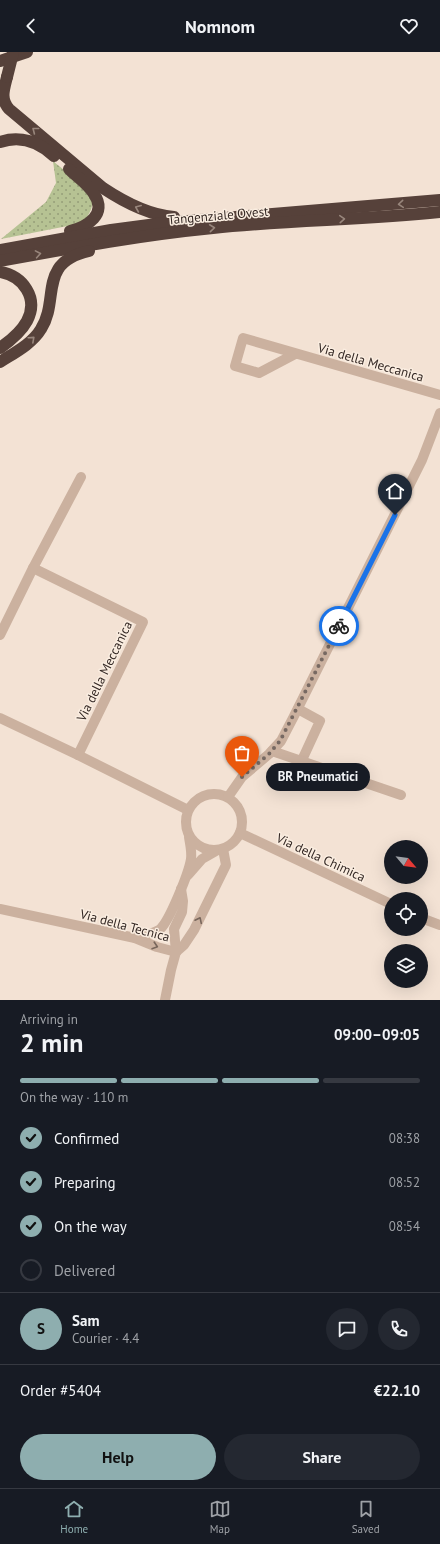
<!DOCTYPE html>
<html lang="en">
<head>
<meta charset="utf-8">
<style>
	body { margin:0; font-family:"PT Sans",sans-serif; background:#242831; color:#f1f3f6; height:100vh; display:flex; flex-direction:column; font-size:15px; white-space:nowrap }
	* { box-sizing:border-box; margin:0 }
	p { font-size:13px; color:#9ea1a6 }
	.icon { flex:none; width:22px; height:22px; fill:none; stroke:currentColor; stroke-width:2; stroke-linecap:round; stroke-linejoin:round }
	.map { position:relative; height:948px; overflow:hidden }
	.drawer { display:flex; flex-direction:column; background:#171b24; flex:1 }
	.drawer>* { flex:none }
	.needle { width:26px; rotate:119deg }
	.fabs { position:absolute; left:384px; top:788px; display:grid; gap:8px }
	.fabs a { display:grid; place-items:center; width:44px; height:44px; border-radius:50%; background:#171b24; box-shadow:0 4px 16px #0002; font-size:20px }
	.pin { position:absolute; display:grid; place-items:center; width:34px; height:34px; color:#fff; margin:-41px -17px; border-radius:50% 50% 50% 0; rotate:-45deg; box-shadow:0 0 4px #0007 }
	.pin .icon { rotate:45deg }
	.courier { position:absolute; display:grid; place-items:center; width:40px; height:40px; margin:-20px; border:3px solid #1a73e8; border-radius:50%; background:#fff; color:#222; box-shadow:0 1px 5px #0007 }
	.bubble { position:absolute; height:28px; border-radius:14px; background:#171b24; box-shadow:0 4px 16px #0002; font-size:13px; font-weight:600; line-height:28px; text-align:center }
	.headline em { font-style:normal; font-weight:600 }
	.headline div { display:flex; flex-direction:column-reverse }
	.headline { display:flex; align-items:center; justify-content:space-between; height:68px; padding:0 20px }
	h1 { font-size:26px; font-weight:600; line-height:30px }
	.bar { display:grid; grid-template-columns:repeat(4,1fr); gap:6px 4px; align-content:center; height:48px; padding:0 20px }
	.bar i { height:5px; border-radius:3px; background:#363941 }
	.bar .selected { background:#8eaeaf }
	.bar p { grid-column:span 4 }
	.line { display:flex; align-items:center; gap:10px; padding:0 20px; border-top:1px solid #363941 }
	.line div { flex:1 }
	.round { display:grid; place-items:center; flex:none; width:42px; height:42px; border-radius:21px; background:#242831 }
	ol { padding:0 20px; list-style:none }
	li { display:flex; align-items:center; gap:12px; height:44px }
	li p { margin-inline-start:auto }
	li .icon { padding:4px; border-radius:50%; background:#8eaeaf; color:#111; stroke-width:4 }
	li:last-child { color:#9ea1a6 }
	li i { width:22px; height:22px; border:2px solid #363941; border-radius:50% }
	.cta { display:flex; gap:8px; margin-top:auto; padding:8px 20px }
	.cta a { flex:1; height:46px; border-radius:24px; background:#8eaeaf; color:#111; font-size:16px; font-weight:600; line-height:46px; text-align:center }
	.cta a+a { background:#242831; color:#f1f3f6 }
	header { display:flex; justify-content:space-between; align-items:center; height:52px; padding:0 20px; background:#171b24; font-size:18px; font-weight:600 }
	.menu { display:flex; justify-content:space-around; align-items:center; height:56px; border-top:1px solid #363941; background:#171b24; font-size:11px; color:#9ea1a6 }
	.menu a { display:grid; justify-items:center; gap:2px }
	.menu .selected { color:#8eaeaf }
	.map>svg:first-child { display:block }
	.grass { fill:url(#grass-dots) }
	.lines { fill:none; stroke-linecap:round; stroke-linejoin:round }
	.minor { stroke:#cbb19f; stroke-width:10 }
	.highway { stroke:#56413a; stroke-width:12 }
	.highway-bridge { stroke:#56413a; stroke-width:12 }
	.oneway { stroke:#98867c }
	.oneway2 { stroke:#78665b }
	.done { stroke:#776962; stroke-width:4; stroke-dasharray:0 7.2 }
	.route { stroke:#1a73e8; stroke-width:5 }
	.labels { text-anchor:middle; stroke-width:3; stroke-linejoin:round; paint-order:stroke }
	.street-label { font-size:13px; fill:#342824; stroke:#faede0 }
</style>
</head>
<body>
<header><svg class="icon" aria-label="back" viewBox="0 0 24 24"><path d="M15 5l-7 7 7 7"/></svg>Nomnom<svg class="icon" aria-label="heart" viewBox="0 0 24 24"><path d="M12 20l-8-8c-3-5 5-10 8-4 3-6 11-1 8 4z"/></svg></header>
<div class="map">
<svg width="440" height="948" viewBox="0 0 440 948">
	<defs>
		<pattern id="grass-dots" width="8" height="8" patternUnits="userSpaceOnUse"><rect width="8" height="8" fill="#b6c293"/><path d="M2 2h.1M6 6h.1" fill="none" stroke="#959e78" stroke-width="1.8" stroke-linecap="round"/></pattern>
	</defs>
	<rect width="100%" height="100%" fill="#f3e2d4"/>
	<path class="grass" d="M 53,109 C 63,118 89,135 92,148 C 94,156 87,165 83,171 L 1,187 L 46,150 L 56,131 Z"/>
	<g class="lines">
		<g class="minor">
			<path d="M 295,302 L 259,321 L 235,314 L 243,286 L 440,343"/>
			<path d="M 33,516 L 143,570 L 78,703"/>
			<path d="M 0,583 L 33,516 L 81,425"/>
			<path d="M 298,657 L 320,669 L 302,708"/>
			<path d="M 0,666 L 78,703 L 188,758"/>
			<path d="M 272,699 L 401,743"/>
			<circle cx="214" cy="770" r="28"/>
			<path d="M 228,745 L 242,725 L 269,702 L 281,689 L 293,666 L 422,408 L 440,361"/>
			<path d="M 240,781 L 391,852"/>
			<path d="M 188,823 L 202,807 L 216,799"/>
			<path d="M 0,857 L 135,886 L 157,895 L 176,900"/>
			<path d="M 421,866 L 440,873"/>
			<path d="M 135,886 C 142,884 153,882 159,878 C 169,871 189,820 191,807 C 192,799 190,792 189,785"/>
			<path d="M 176,900 L 184,893 L 194,878 L 226,813 L 223,797"/>
			<path d="M 165,948 L 171,918 L 176,900 L 174,877 L 182,860 L 183,849 L 181,837"/>
		</g>
		<g class="highway">
			<path d="M 0,9 L 27,0"/>
			<path d="M 7,25 C 4,37 0,47 9,57 L 103,136 C 124,150 148,163 174,165"/>
			<path d="M 0,90 C 20,83 39,90 54,104"/>
			<path d="M 69,117 C 77,125 88,132 94,142 C 108,162 87,175 70,179"/>
			<path d="M 0,198 L 111,178 L 164,171 L 440,148"/>
			<path d="M 0,209 C 71,196 141,183 213,176 C 288,168 365,168 440,160"/>
			<path d="M 0,220 C 23,224 39,246 27,269 C 21,280 10,289 0,296"/>
			<path d="M 0,310 C 14,301 32,292 41,277 C 60,247 37,211 89,199"/>
		</g>
		<path class="highway-bridge" d="M 7,25 L 13,1"/>
	</g>
	<defs><path id="oneway-chevron" d="M-2-3.5L2.5 0L-2 3.5" fill="none" stroke-width="1.6" stroke-linecap="round" stroke-linejoin="round"/></defs>
	<g class="oneway">
		<use href="#oneway-chevron" transform="translate(35 78) rotate(-142)"/>
		<use href="#oneway-chevron" transform="translate(401 152) rotate(175)"/>
		<use href="#oneway-chevron" transform="translate(138 156) rotate(-157)"/>
		<use href="#oneway-chevron" transform="translate(342 167) rotate(-4)"/>
		<use href="#oneway-chevron" transform="translate(212 176) rotate(-6)"/>
		<use href="#oneway-chevron" transform="translate(38 202) rotate(-10)"/>
		<use href="#oneway-chevron" transform="translate(32 287) rotate(-42)"/>
	</g>
	<g class="oneway2">
		<use href="#oneway-chevron" transform="translate(199 868) rotate(-64)"/>
		<use href="#oneway-chevron" transform="translate(155 894) rotate(18)"/>
	</g>
	<g class="lines">
		<path class="done" d="M 242,725 L 269,702 L 280,689 L 339,574"/>
		<path class="route" d="M 339,574 L 395,463"/>
	</g>
	<g class="labels">
		<g class="street-label">
			<text transform="translate(218 163) rotate(-5)" y="5">Tangenziale Ovest</text>
			<text transform="translate(371 310) rotate(16)" y="5">Via della Meccanica</text>
			<text transform="translate(104 619) rotate(-64)" y="5">Via della Meccanica</text>
			<text transform="translate(321 805) rotate(25)" y="5">Via della Chimica</text>
			<text transform="translate(125 873) rotate(15)" y="5">Via della Tecnica</text>
		</g>
	</g>
</svg>
<div class="fabs">
<a><svg class="needle" viewBox="-14 -14 28 28"><path d="M0-13l5 13h-10z" fill="#e53935"/><path d="M0 13l5-13h-10z" fill="#9ea1a6"/></svg></a>
<a><svg class="icon" aria-label="locate" viewBox="0 0 24 24"><circle cx="12" cy="12" r="6"/><path d="M12 2v4M12 18v4M2 12h4M18 12h4"/></svg></a>
<a><svg class="icon" aria-label="layers" viewBox="0 0 24 24"><path d="M12 4l9 5-9 5-9-5zM3 14l9 5 9-5"/></svg></a>
</div>
<div class="pin" style="left:242px;top:725px;background:#ea580c"><svg class="icon" aria-label="bag" viewBox="0 0 24 24"><path d="M5 8h14l-1 12H6zM9 8a3 3 0 0 1 6 0"/></svg></div>
<div class="pin" style="left:395px;top:463px;background:#1f2937"><svg class="icon" aria-label="home" viewBox="0 0 24 24"><path d="M3 11l9-7 9 7M6 9v11h12V9"/></svg></div>
<div class="courier" style="left:339px;top:574px"><svg class="icon" aria-label="bike" viewBox="0 0 24 24"><circle cx="6" cy="16" r="4"/><circle cx="18" cy="16" r="4"/><path d="M6 16l4-8h5l3 8M10 8l3 8H6M13 5h3"/></svg></div>
<div class="bubble" style="left:266px;top:711px;width:104px">BR Pneumatici</div>
</div>
<section class="drawer">
<div class="headline"><div><h1>2 min</h1><p>Arriving in</p></div><em>09:00–09:05</em></div>
<div class="bar"><i class="selected"></i><i class="selected"></i><i class="selected"></i><i></i><p>On the way · 110 m</p></div>
<ol>
<li><svg class="icon" aria-label="check" viewBox="0 0 24 24"><path d="M5 12l5 5 9-10"/></svg>Confirmed<p>08:38</p></li>
<li><svg class="icon" aria-label="check" viewBox="0 0 24 24"><path d="M5 12l5 5 9-10"/></svg>Preparing<p>08:52</p></li>
<li><svg class="icon" aria-label="check" viewBox="0 0 24 24"><path d="M5 12l5 5 9-10"/></svg>On the way<p>08:54</p></li>
<li><i></i>Delivered</li>
</ol>
<div class="line" style="height:72px"><b class="round" style="background:#8eaeaf;color:#111">S</b><div><b>Sam</b><p>Courier · 4.4</p></div><a class="round"><svg class="icon" aria-label="chat" viewBox="0 0 24 24"><path d="M4 5h16v11H9l-5 4z"/></svg></a><a class="round"><svg class="icon" aria-label="phone" viewBox="0 0 24 24"><path d="M5 4h4l2 5-3 2q2 4 5 5l2-3 5 2v4C11 20 4 13 5 4z"/></svg></a></div>
<div class="line" style="height:52px"><div>Order #5404</div><b>€22.10</b></div>
<div class="cta"><a>Help</a><a>Share</a></div>
</section>
<nav class="menu">
<a class="selected"><svg class="icon" aria-label="home" viewBox="0 0 24 24"><path d="M3 11l9-7 9 7M6 9v11h12V9"/></svg>Home</a>
<a><svg class="icon" aria-label="map" viewBox="0 0 24 24"><path d="M3 6l6-2 6 2 6-2v14l-6 2-6-2-6 2zM9 4v14M15 6v14"/></svg>Map</a>
<a><svg class="icon" aria-label="saved" viewBox="0 0 24 24"><path d="M7 4h10v16l-5-4-5 4z"/></svg>Saved</a>
</nav>
</body>
</html>
